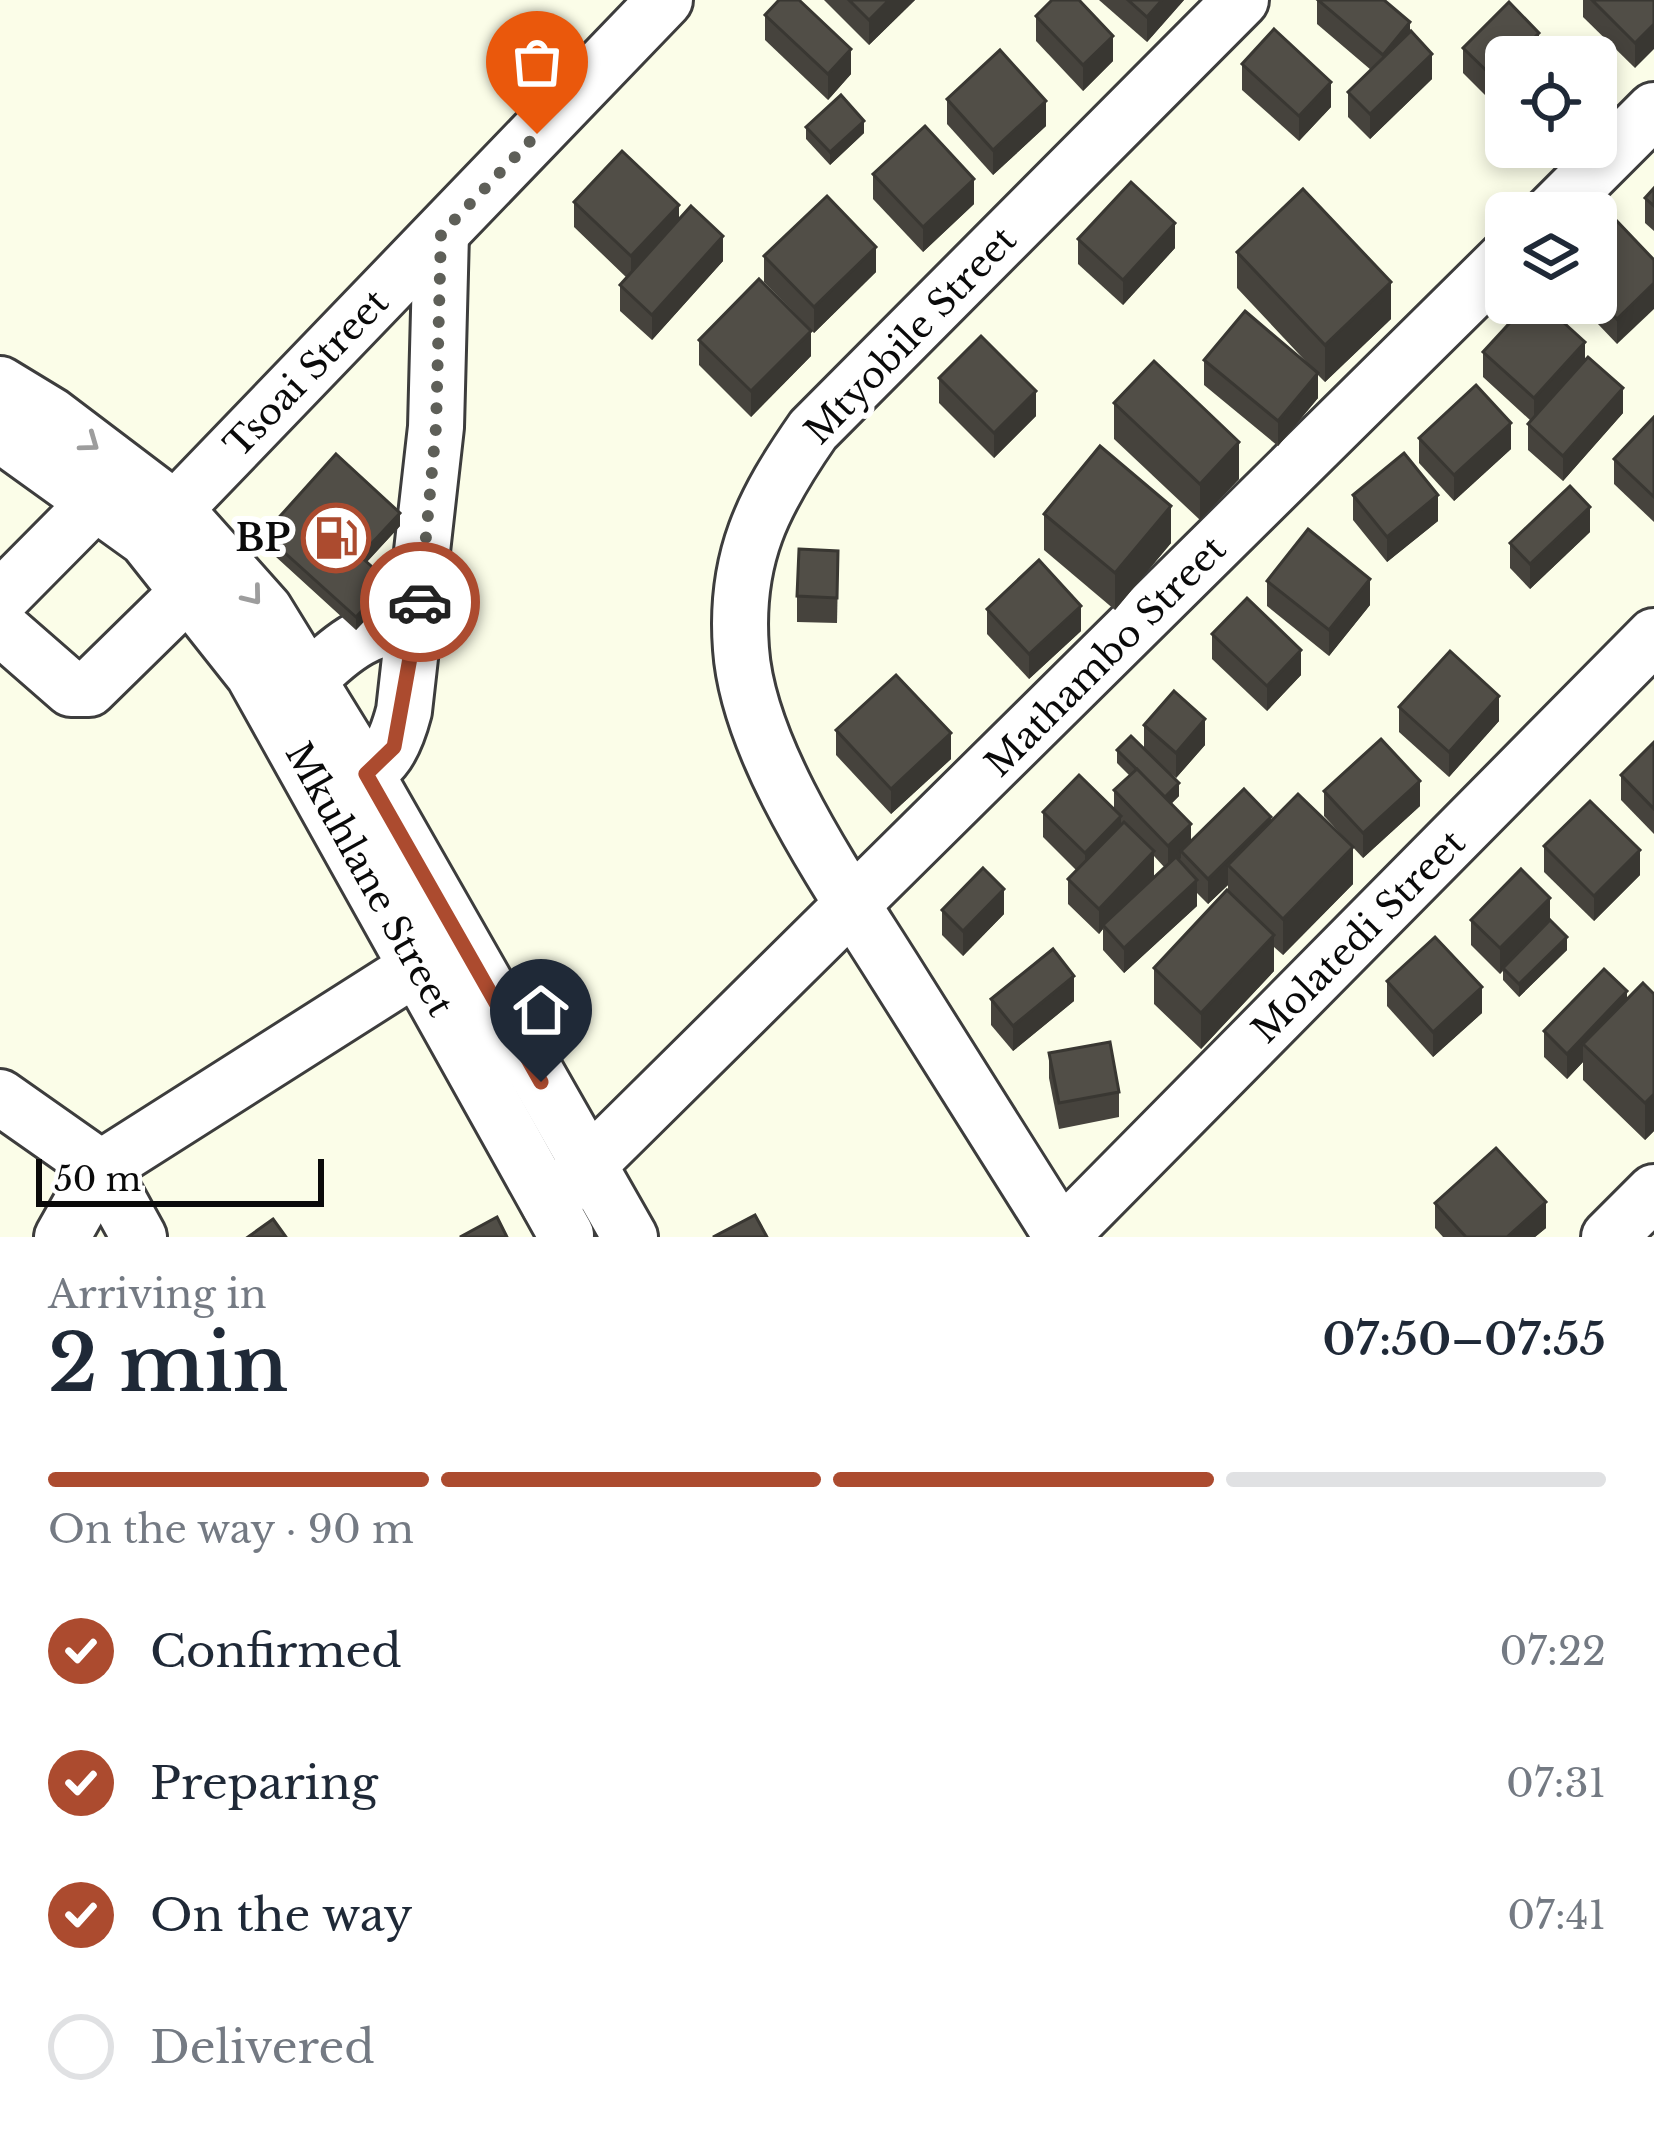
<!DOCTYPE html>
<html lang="en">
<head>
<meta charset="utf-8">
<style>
	body { margin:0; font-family:"Libre Baskerville",serif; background:#f2f2f3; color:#1f2937; height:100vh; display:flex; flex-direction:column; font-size:45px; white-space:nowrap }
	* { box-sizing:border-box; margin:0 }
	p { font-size:39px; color:#747a83 }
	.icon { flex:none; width:66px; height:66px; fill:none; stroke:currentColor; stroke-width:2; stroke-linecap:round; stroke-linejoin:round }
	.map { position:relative; height:1237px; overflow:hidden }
	.side { display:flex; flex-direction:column; background:#fff; flex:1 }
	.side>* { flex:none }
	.controls { position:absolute; left:1485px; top:36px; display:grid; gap:24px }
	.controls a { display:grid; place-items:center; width:132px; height:132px; border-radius:18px; background:#fff; box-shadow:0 6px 18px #0003; font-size:60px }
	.scale { position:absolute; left:36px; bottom:30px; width:288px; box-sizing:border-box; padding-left:12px; border:6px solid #0a0a0a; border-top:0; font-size:33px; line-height:42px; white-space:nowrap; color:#0a0a0a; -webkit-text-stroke:9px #fff; paint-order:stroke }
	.pin { position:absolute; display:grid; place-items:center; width:102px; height:102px; color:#fff; margin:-123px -51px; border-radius:50% 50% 50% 0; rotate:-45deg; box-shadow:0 0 12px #0007 }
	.pin .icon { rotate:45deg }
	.courier { position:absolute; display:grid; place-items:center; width:120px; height:120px; margin:-60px; border:9px solid #ac4b2f; border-radius:50%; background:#fff; color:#222; box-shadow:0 3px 15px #0007 }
	.head em { font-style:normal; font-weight:600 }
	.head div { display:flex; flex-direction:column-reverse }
	.head { display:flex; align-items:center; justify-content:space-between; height:204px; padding:0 48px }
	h1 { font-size:78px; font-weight:600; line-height:90px }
	.bar { display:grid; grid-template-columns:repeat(4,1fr); gap:18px 12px; align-content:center; height:144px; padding:0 48px }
	.bar i { height:15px; border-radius:9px; background:#e0e1e3 }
	.bar .selected { background:#ac4b2f }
	.bar p { grid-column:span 4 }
	ol { padding:0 48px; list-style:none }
	li { display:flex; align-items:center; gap:36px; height:132px }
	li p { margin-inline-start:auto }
	li .icon { padding:12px; border-radius:50%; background:#ac4b2f; color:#fff; stroke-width:4 }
	li:last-child { color:#747a83 }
	li i { width:66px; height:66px; border:6px solid #e0e1e3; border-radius:50% }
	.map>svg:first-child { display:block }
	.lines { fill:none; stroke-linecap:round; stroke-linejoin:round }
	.minor-casing { stroke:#3d3d3d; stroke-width:60 }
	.minor { stroke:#fff; stroke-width:54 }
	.wall { fill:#46433d; fill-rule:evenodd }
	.shaded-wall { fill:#393732 }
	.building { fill:#514e47; stroke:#393732; stroke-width:3 }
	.oneway { stroke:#9d9d9d }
	.done { stroke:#5e5f58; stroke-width:12; stroke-dasharray:0 21.6 }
	.route { stroke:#ac4b2f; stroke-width:15 }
	.labels { text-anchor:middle; stroke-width:12; stroke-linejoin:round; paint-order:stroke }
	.street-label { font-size:36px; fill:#0a0a0a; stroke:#fff }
	.poi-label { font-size:36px; font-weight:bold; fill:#0a0a0a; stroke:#fff; text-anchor:end }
</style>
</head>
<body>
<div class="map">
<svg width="1654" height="1237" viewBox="0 0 1654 1237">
	<rect width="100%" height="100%" fill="#fbfde8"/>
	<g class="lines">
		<defs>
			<g id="minor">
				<path d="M 1551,213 L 1654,110"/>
				<path d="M 0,384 L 51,415 L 175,509 L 265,610 L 366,774 L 630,1237"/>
				<path d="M 0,434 L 146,539 L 253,674 L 566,1235"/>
				<path d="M 152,533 L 665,0"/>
				<path d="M 0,599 L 97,501"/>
				<path d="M 0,627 L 71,689 L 89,689 L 190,590"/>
				<path d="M 311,678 C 339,650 375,619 417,628"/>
				<path d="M 337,793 C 378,766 391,761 404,711 L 436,427 L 441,234"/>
				<path d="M 0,1097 L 101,1168 L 139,1237"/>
				<path d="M 549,1204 L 1506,258"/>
				<path d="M 1061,1236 L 1654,636"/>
				<path d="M 62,1237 L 101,1168 L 444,950"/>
				<path d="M 1062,1237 C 1006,1147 949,1057 892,967 C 838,881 748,752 741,649 C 734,558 763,502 813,430 L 1241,0"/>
				<path d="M 1609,1237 L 1654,1192"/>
			</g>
		</defs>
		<use href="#minor" class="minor-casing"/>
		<use href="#minor" class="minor"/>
	</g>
	<g class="wall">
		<path d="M 824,0 L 915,0 L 869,45 Z"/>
		<path d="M 1099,0 L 1184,0 L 1147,42 Z"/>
		<path d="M 1317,0 L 1410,32 L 1432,79 L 1370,139 L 1348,117 L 1348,92 L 1371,70 L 1317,24 Z"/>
		<path d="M 1583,0 L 1654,0 L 1635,68 L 1583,17 Z"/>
		<path d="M 765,15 L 851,74 L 828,100 L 765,40 Z"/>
		<path d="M 1036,16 L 1113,61 L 1083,91 L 1036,41 Z"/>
		<path d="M 1463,48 L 1539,57 L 1506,57 L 1506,92 L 1494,104 L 1463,73 Z"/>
		<path d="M 1242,64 L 1331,107 L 1299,141 L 1242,90 Z"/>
		<path d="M 947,99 L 1046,126 L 993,175 L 947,124 Z"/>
		<path d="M 806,127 L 864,133 L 830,165 L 806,139 Z"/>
		<path d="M 873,174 L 974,204 L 923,252 L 873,199 Z"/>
		<path d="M 1654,188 L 1654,231 L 1645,223 L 1645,198 Z"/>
		<path d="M 574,202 L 679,220 L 723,261 L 652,340 L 620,311 L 620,285 L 627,278 L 574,227 Z"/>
		<path d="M 1596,237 L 1654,260 L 1617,344 L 1578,303 L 1596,303 Z"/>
		<path d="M 1078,239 L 1175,248 L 1123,305 L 1078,264 Z"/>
		<path d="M 1237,252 L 1391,319 L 1325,382 L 1318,375 L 1318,398 L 1278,446 L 1204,385 L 1204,360 L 1312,368 L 1237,288 Z"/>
		<path d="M 764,256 L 876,272 L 814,333 L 764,282 Z"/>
		<path d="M 699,340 L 811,356 L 751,417 L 699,365 Z"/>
		<path d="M 1483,352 L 1623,413 L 1563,481 L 1528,450 L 1528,424 L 1531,421 L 1483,377 Z"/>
		<path d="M 939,378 L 1036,416 L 994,458 L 939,403 Z"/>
		<path d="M 1114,403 L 1239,479 L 1200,520 L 1114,439 Z"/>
		<path d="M 1654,417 L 1654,522 L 1614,484 L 1614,459 Z"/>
		<path d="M 1419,438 L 1511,449 L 1454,501 L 1419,463 Z"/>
		<path d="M 1353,495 L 1438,521 L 1387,562 L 1353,520 Z"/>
		<path d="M 1044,514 L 1171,543 L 1115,610 L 1044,550 Z"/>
		<path d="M 400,526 L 367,562 L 389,595 L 356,630 L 264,546 L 264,534 Z"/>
		<path d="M 1590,532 L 1530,589 L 1510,568 L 1510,543 Z"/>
		<path d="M 838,576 L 837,623 L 797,622 L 797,596 Z"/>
		<path d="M 1267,581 L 1370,605 L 1329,656 L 1267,606 Z"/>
		<path d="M 987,609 L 1081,631 L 1029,679 L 987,634 Z"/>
		<path d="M 1212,634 L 1301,675 L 1267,711 L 1212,659 Z"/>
		<path d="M 1399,707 L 1499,721 L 1449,777 L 1399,732 Z"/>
		<path d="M 1144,725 L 1205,745 L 1176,778 L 1157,762 L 1179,796 L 1171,804 L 1191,841 L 1271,821 L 1353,884 L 1283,955 L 1274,947 L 1274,971 L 1201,1049 L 1154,1004 L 1154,968 L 1228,892 L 1228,885 L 1208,904 L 1197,893 L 1197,906 L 1124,973 L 1103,950 L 1103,929 L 1099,934 L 1068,904 L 1068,879 L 1077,871 L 1043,837 L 1043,812 L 1114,809 L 1114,790 L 1130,776 L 1117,763 L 1117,750 L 1144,749 ZM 1154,856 L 1165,868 L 1143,888 L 1154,876 Z"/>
		<path d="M 836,730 L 951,759 L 891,814 L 836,755 Z"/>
		<path d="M 1654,742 L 1654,834 L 1621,800 L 1621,775 Z"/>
		<path d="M 1324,791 L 1420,806 L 1363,858 L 1324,816 Z"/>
		<path d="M 1544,846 L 1640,875 L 1594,921 L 1544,872 Z"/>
		<path d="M 942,910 L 1004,914 L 963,956 L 942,935 Z"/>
		<path d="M 1471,920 L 1550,921 L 1567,950 L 1519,997 L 1503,980 L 1503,971 L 1500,974 L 1471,945 Z"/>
		<path d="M 1387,981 L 1482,1013 L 1433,1057 L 1387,1006 Z"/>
		<path d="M 1654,994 L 1654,1131 L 1645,1140 L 1583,1080 L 1583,1062 L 1567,1079 L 1544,1057 L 1544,1031 L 1627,998 Z"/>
		<path d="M 991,999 L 1074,1001 L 1013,1051 L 991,1025 Z"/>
		<path d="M 1049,1053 L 1119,1092 L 1119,1117 L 1059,1129 L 1049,1078 Z"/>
		<path d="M 1435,1203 L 1546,1228 L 1535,1237 L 1443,1237 L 1435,1228 Z"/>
	</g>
	<g class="shaded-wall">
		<path d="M 889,0 L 915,0 L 869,45 L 869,20 Z"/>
		<path d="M 1162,0 L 1184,0 L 1147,42 L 1147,17 Z"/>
		<path d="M 1410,22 L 1410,47 L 1383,80 L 1383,55 Z"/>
		<path d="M 1654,24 L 1654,49 L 1635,68 L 1635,43 Z"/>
		<path d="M 1539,33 L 1539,57 L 1515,57 Z"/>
		<path d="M 1113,36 L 1113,61 L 1083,91 L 1083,65 Z"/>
		<path d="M 851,49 L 851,74 L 828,100 L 828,74 Z"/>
		<path d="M 1432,54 L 1432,79 L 1370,139 L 1370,114 Z"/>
		<path d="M 1506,66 L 1506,92 L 1494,104 L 1494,78 Z"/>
		<path d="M 1331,82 L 1331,107 L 1299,141 L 1299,116 Z"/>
		<path d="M 1046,101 L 1046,126 L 993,175 L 993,150 Z"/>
		<path d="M 864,121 L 864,133 L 830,165 L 830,152 Z"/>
		<path d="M 974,179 L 974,204 L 923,252 L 923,227 Z"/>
		<path d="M 679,205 L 679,231 L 631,282 L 631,256 Z"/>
		<path d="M 1175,223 L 1175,248 L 1123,305 L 1123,280 Z"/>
		<path d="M 723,236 L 723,261 L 652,340 L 652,315 Z"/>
		<path d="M 876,247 L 876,272 L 814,333 L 814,307 Z"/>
		<path d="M 1391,282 L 1391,319 L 1325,382 L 1325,345 Z"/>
		<path d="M 1654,283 L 1654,309 L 1617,344 L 1617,319 Z"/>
		<path d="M 811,331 L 811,356 L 751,417 L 751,391 Z"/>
		<path d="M 1585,342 L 1585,367 L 1534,423 L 1534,398 Z"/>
		<path d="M 1318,373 L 1318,398 L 1278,446 L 1278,421 Z"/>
		<path d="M 1623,388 L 1623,413 L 1563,481 L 1563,456 Z"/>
		<path d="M 1036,391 L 1036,416 L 994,458 L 994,433 Z"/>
		<path d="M 1511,423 L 1511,449 L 1454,501 L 1454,475 Z"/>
		<path d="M 1239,442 L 1239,479 L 1200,520 L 1200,484 Z"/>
		<path d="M 1438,495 L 1438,521 L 1387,562 L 1387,537 Z"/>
		<path d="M 1171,506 L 1171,543 L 1115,610 L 1115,573 Z"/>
		<path d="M 1590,507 L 1590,532 L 1530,589 L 1530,564 Z"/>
		<path d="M 400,513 L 400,526 L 360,569 L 360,556 Z"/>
		<path d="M 1370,579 L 1370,605 L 1329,656 L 1329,630 Z"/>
		<path d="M 389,582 L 389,595 L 356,630 L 356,617 Z"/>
		<path d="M 1081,606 L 1081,631 L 1029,679 L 1029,654 Z"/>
		<path d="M 1301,650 L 1301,675 L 1267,711 L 1267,686 Z"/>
		<path d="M 1499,696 L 1499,721 L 1449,777 L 1449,752 Z"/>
		<path d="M 1205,719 L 1205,745 L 1176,778 L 1176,753 Z"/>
		<path d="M 951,733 L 951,759 L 891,814 L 891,789 Z"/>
		<path d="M 1420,781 L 1420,806 L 1363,858 L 1363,833 Z"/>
		<path d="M 1179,783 L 1179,796 L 1165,810 L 1165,797 Z"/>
		<path d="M 1121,816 L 1121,841 L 1085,879 L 1085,853 Z"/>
		<path d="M 1271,817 L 1271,842 L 1228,865 L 1228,885 L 1208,904 L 1208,879 Z"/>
		<path d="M 1191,824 L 1191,849 L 1181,851 L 1181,858 L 1168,871 L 1168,846 Z"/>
		<path d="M 1353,847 L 1353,884 L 1283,955 L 1283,919 Z"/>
		<path d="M 1640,850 L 1640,875 L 1594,921 L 1594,896 Z"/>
		<path d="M 1154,851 L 1154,876 L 1105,927 L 1103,925 L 1103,929 L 1099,934 L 1099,909 Z"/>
		<path d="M 1197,880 L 1197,906 L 1124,973 L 1124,948 Z"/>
		<path d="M 1004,889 L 1004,914 L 963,956 L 963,931 Z"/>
		<path d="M 1550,898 L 1550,923 L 1503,968 L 1500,974 L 1500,948 Z"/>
		<path d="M 1274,935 L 1274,971 L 1201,1049 L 1201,1013 Z"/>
		<path d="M 1567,937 L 1567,950 L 1519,997 L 1519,984 Z"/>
		<path d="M 1074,976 L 1074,1001 L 1013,1051 L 1013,1026 Z"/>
		<path d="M 1482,987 L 1482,1013 L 1433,1057 L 1433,1032 Z"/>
		<path d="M 1627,991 L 1627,1016 L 1583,1044 L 1583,1062 L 1567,1079 L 1567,1054 Z"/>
		<path d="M 1654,1094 L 1654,1131 L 1645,1140 L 1645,1103 Z"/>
		<path d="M 1546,1202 L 1546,1228 L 1535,1237 L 1507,1237 Z"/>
	</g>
	<g class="building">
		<path d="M 779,0 L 799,0 L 851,49 L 828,74 L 765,15 Z"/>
		<path d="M 849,0 L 889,0 L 869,20 Z"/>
		<path d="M 1052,0 L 1079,0 L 1113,36 L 1083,65 L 1036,16 Z"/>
		<path d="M 1128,0 L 1162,0 L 1147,17 Z"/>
		<path d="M 1318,0 L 1384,0 L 1410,22 L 1383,55 Z"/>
		<path d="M 1592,0 L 1654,0 L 1654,24 L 1635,43 Z"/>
		<path d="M 1509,2 L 1539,33 L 1515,57 L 1506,57 L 1506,66 L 1494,78 L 1463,48 Z"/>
		<path d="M 1274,29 L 1331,82 L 1299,116 L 1242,64 Z"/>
		<path d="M 1411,31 L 1432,54 L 1370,114 L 1348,92 Z"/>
		<path d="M 1000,50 L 1046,101 L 993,150 L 947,99 Z"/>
		<path d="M 841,95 L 864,121 L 830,152 L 806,127 Z"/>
		<path d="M 925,126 L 974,179 L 923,227 L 873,174 Z"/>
		<path d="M 622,151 L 679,205 L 631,256 L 574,202 Z"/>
		<path d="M 1131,182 L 1175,223 L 1123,280 L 1078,239 Z"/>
		<path d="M 1654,188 L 1654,206 L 1645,198 Z"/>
		<path d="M 1303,189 L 1391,282 L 1325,345 L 1237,252 Z"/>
		<path d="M 827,196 L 876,247 L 814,307 L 764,256 Z"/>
		<path d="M 691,206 L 723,236 L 652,315 L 620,285 Z"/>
		<path d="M 1615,219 L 1654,260 L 1654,283 L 1617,319 L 1596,297 L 1596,237 Z"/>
		<path d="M 759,279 L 811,331 L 751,391 L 699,340 Z"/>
		<path d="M 1528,303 L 1542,303 L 1585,342 L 1534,398 L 1483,352 Z"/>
		<path d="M 1245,311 L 1318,373 L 1278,421 L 1204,360 Z"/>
		<path d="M 981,336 L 1036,391 L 994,433 L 939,378 Z"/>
		<path d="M 1588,357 L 1623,388 L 1563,456 L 1528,424 Z"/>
		<path d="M 1154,361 L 1239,442 L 1200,484 L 1114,403 Z"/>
		<path d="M 1476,385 L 1511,423 L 1454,475 L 1419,438 Z"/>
		<path d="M 1654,417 L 1654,497 L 1614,459 Z"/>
		<path d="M 1100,446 L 1171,506 L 1115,573 L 1044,514 Z"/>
		<path d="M 1404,453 L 1438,495 L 1387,537 L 1353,495 Z"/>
		<path d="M 336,454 L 400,513 L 360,556 L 389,582 L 356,617 L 264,534 Z"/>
		<path d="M 1570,486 L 1590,507 L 1530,564 L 1510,543 Z"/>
		<path d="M 1308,529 L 1370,579 L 1329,630 L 1267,581 Z"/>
		<path d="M 799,549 L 838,551 L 837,598 L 797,596 Z"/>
		<path d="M 1039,560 L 1081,606 L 1029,654 L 987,609 Z"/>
		<path d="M 1247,598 L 1301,650 L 1267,686 L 1212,634 Z"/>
		<path d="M 1450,651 L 1499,696 L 1449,752 L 1399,707 Z"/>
		<path d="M 896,675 L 951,733 L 891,789 L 836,730 Z"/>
		<path d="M 1174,691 L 1205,719 L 1176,753 L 1144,725 Z"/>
		<path d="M 1131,736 L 1179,783 L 1165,797 L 1117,750 Z"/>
		<path d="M 1381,739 L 1420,781 L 1363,833 L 1324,791 Z"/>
		<path d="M 1654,742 L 1654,809 L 1621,775 Z"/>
		<path d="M 1137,769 L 1191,824 L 1168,846 L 1114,790 Z"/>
		<path d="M 1079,775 L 1121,816 L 1085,853 L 1043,812 Z"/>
		<path d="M 1244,789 L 1271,817 L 1208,879 L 1181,851 Z"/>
		<path d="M 1298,794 L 1353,847 L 1283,919 L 1228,865 Z"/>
		<path d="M 1590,801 L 1640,850 L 1594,896 L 1544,846 Z"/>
		<path d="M 1124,822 L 1154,851 L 1099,909 L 1068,879 Z"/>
		<path d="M 1176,857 L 1197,880 L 1124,948 L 1103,925 Z"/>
		<path d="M 983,868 L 1004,889 L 963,931 L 942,910 Z"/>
		<path d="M 1521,869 L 1550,898 L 1500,948 L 1471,920 Z"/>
		<path d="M 1227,890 L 1274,935 L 1201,1013 L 1154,968 Z"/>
		<path d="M 1550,920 L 1567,937 L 1519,984 L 1503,968 Z"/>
		<path d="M 1435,937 L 1482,987 L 1433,1032 L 1387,981 Z"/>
		<path d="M 1053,949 L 1074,976 L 1013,1026 L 991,999 Z"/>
		<path d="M 1604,969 L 1627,991 L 1567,1054 L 1544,1031 Z"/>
		<path d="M 1643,983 L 1654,994 L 1654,1094 L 1645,1103 L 1583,1044 Z"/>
		<path d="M 1110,1042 L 1119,1092 L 1059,1103 L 1049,1053 Z"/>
		<path d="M 1496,1148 L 1546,1202 L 1507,1237 L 1466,1237 L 1435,1203 Z"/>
		<path d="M 755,1215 L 767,1237 L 713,1237 Z"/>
		<path d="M 497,1217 L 507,1237 L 460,1237 Z"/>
		<path d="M 273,1219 L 286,1237 L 248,1237 Z"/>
	</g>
	<defs><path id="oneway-chevron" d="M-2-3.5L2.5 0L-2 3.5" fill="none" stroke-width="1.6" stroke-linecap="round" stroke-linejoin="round" transform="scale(3)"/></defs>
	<g class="oneway">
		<use href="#oneway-chevron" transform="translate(90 443) rotate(36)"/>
		<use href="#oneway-chevron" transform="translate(253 596) rotate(51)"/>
	</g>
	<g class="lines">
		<path class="done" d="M 420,602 L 436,427 L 441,234 L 537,134"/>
		<path class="route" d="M 420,602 L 394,747 L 366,774 L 541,1082"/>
	</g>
	<defs>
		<symbol id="fuel-ring" viewBox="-11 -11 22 22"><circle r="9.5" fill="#fff" stroke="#ac4b2f" stroke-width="1.5"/><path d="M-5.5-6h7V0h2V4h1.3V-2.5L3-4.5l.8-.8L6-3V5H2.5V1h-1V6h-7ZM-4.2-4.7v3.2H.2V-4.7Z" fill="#ac4b2f"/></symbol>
	</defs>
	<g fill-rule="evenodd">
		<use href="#fuel-ring" x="298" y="500" width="76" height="76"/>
	</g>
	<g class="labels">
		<g class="street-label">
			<text transform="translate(910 335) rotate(-46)" y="13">Mtyobile Street</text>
			<text transform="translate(306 373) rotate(-46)" y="13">Tsoai Street</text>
			<text transform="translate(1105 656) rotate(-45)" y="13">Mathambo Street</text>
			<text transform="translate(370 879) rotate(61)" y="13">Mkuhlane Street</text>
			<text transform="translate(1358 936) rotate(-45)" y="13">Molatedi Street</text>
		</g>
		<g class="poi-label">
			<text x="290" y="551">BP</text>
		</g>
	</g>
</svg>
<div class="controls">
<a><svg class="icon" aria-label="locate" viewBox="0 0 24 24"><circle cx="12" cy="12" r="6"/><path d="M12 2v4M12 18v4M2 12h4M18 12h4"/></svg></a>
<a><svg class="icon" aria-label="layers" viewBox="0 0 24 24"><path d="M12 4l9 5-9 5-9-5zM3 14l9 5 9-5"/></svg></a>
</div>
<div class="scale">50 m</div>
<div class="pin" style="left:537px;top:134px;background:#ea580c"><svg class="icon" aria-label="bag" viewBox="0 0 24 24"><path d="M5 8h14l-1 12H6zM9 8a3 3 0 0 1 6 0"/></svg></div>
<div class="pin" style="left:541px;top:1082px;background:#1f2937"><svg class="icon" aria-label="home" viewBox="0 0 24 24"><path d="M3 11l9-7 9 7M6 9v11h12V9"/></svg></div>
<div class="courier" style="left:420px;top:602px"><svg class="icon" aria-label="car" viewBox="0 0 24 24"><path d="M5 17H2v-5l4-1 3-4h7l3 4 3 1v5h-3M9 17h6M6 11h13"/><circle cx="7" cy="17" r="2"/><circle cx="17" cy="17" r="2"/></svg></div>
</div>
<section class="side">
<div class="head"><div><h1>2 min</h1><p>Arriving in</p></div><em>07:50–07:55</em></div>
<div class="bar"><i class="selected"></i><i class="selected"></i><i class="selected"></i><i></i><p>On the way · 90 m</p></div>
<ol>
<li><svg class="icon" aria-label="check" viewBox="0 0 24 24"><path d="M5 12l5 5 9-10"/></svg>Confirmed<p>07:22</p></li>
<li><svg class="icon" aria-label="check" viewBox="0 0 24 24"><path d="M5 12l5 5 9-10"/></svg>Preparing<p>07:31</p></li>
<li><svg class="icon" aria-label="check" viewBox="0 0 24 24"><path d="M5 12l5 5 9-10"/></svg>On the way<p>07:41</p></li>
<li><i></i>Delivered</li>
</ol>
</section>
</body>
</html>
